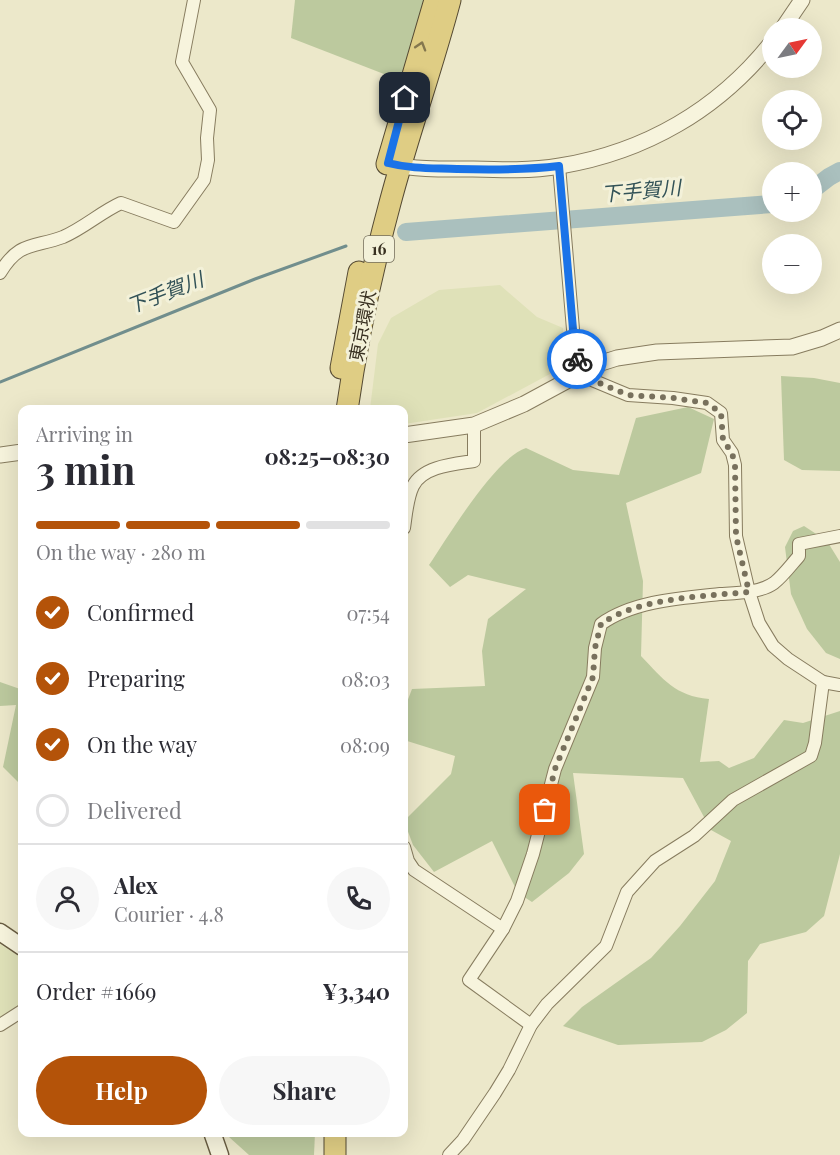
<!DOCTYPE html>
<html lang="en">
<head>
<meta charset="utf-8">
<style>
	body { margin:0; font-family:"Playfair Display","Noto Sans JP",serif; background:#f7f7f7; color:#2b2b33; height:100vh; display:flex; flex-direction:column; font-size:22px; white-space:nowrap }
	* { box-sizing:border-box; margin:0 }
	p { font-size:20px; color:#7c7c81 }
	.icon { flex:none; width:33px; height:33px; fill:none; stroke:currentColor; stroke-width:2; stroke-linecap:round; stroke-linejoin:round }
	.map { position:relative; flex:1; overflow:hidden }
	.details { position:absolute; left:18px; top:405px; width:390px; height:732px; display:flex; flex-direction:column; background:#fff; border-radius:12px; box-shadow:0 6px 24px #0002 }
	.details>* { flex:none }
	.needle { width:39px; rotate:57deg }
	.controls { position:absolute; left:762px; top:18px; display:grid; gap:12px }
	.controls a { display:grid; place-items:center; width:60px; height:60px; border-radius:50%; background:#fff; box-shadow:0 6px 24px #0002; font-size:30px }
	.pin { position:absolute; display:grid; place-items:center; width:51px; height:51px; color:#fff; margin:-26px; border-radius:12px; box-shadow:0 3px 9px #0006 }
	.courier { position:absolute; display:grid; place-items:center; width:60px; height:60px; margin:-30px; border:4px solid #1a73e8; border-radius:50%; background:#fff; color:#222; box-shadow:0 2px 8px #0007 }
	.overview em { font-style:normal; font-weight:700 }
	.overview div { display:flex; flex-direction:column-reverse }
	.overview { display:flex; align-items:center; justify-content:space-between; height:102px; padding:0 18px }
	h1 { font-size:39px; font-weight:700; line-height:45px }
	.bar { display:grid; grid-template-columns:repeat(4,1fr); gap:9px 6px; align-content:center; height:72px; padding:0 18px }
	.bar i { height:8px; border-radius:4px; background:#e1e1e2 }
	.bar .current { background:#b45309 }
	.bar p { grid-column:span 4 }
	.line { display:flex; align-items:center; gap:15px; padding:0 18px; border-top:2px solid #e1e1e2 }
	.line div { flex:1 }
	.round { display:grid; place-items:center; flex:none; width:63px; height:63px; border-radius:32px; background:#f7f7f7 }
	ol { padding:0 18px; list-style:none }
	li { display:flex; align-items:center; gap:18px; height:66px }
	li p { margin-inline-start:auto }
	li .icon { padding:6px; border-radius:50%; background:#b45309; color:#fff; stroke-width:4 }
	li:last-child { color:#7c7c81 }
	li i { width:33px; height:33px; border:3px solid #e1e1e2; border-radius:50% }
	.action { display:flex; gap:12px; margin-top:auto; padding:12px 18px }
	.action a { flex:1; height:69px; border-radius:36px; background:#b45309; color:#fff; font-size:24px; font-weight:700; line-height:69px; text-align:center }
	.action a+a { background:#f7f7f7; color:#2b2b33 }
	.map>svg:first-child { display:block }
	.farmland { fill:#dfe1b8 }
	.green { fill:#bcc99e }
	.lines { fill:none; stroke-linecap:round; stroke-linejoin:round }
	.stream { stroke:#718e8d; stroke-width:3 }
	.river { stroke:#aac0be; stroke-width:18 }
	.minor-casing { stroke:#877c5f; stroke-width:14 }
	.tertiary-casing { stroke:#877c5f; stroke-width:17 }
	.secondary-casing { stroke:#695d42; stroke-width:19 }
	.trunk-casing { stroke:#554a33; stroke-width:23 }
	.minor { stroke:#f7f4dd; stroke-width:12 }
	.tertiary { stroke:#f7f4dd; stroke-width:15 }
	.secondary { stroke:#f7f4dd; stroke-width:16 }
	.trunk { stroke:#dfcd84; stroke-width:21 }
	.oneway { stroke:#84774e }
	.done { stroke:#78715d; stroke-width:6; stroke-dasharray:0 10.8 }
	.route { stroke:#1a73e8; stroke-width:8 }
	.labels { text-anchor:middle; stroke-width:6; stroke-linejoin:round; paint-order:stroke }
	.shield { fill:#f3f1d9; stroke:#716b59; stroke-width:1.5 }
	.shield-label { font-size:16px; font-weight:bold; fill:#393122 }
	.street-label { font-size:18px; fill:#393122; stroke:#f3f1d9 }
	.water-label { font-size:20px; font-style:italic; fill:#325257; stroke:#f3f1d9 }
</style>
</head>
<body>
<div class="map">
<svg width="840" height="1155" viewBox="0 0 840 1155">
	<rect width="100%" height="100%" fill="#ece8ca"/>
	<g class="farmland">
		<path d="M 500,285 L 537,317 L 563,328 L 563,367 L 477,413 L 404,424 L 404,410 L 370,409 L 378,344 L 391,318 L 439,290 Z"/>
		<path d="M 0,944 L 22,958 L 22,1004 L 0,1019 Z"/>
	</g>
	<g class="green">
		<path d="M 295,0 L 426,0 L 402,81 L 291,38 Z"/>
		<path d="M 781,376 L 814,378 L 840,383 L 840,471 L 802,470 L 784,460 Z"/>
		<path d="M 688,407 L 714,419 L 701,473 L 626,503 L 643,581 L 641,656 C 663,679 675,696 709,699 L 700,762 L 719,761 L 729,768 L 754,758 L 784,720 L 803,723 L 840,711 L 840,854 L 824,916 L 806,932 L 760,944 L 748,961 L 747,1013 L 726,1030 L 702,1042 L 618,1045 L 563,1026 L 582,1007 L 651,958 L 680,926 L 715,881 L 731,841 L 711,830 L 683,778 L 573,773 L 584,854 L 569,873 L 532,902 L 518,893 L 492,841 L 434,872 L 413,845 L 404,821 L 451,774 L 455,756 L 404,740 L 404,710 L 412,689 L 485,686 L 482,651 L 488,619 L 526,589 L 468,575 L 450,587 L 429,565 C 448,537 495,458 526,448 L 573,470 L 619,475 L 636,418 Z"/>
		<path d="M 804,526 L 827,541 L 840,562 L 840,659 L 826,653 L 807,629 L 791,594 L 785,547 L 793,531 Z"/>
		<path d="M 0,682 L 20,689 L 22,687 L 22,786 L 3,767 L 16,705 L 0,706 Z"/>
		<path d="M 229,1133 L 315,1133 L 314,1155 L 249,1155 L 229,1137 Z"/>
	</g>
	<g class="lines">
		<path class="stream" d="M 0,382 L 255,279 L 346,246"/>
		<g class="river">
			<path d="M 812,190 L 829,177 L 840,171"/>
			<path d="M 406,232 L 772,204"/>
		</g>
		<defs>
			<g id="minor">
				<path d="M 559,166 L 574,341 L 580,375 L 628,395 L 673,398 L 707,403 L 721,413 L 723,440 L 732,453 L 735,465 L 736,536 L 749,592 L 759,623 L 773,646 L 788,659 L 823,682 L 840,685"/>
				<path d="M 0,273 C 19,241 33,248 63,237 C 84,228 101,212 121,203 L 174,222 L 204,180 L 208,160 L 207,138 L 210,110 L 182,62 L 194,0"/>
				<path d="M 404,528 C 406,515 407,498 413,486 C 423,466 455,464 474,461 L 474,425"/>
				<path d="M 404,847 L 408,861 L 414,870 L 503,929"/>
				<path d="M 0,1025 L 22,1011"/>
				<path d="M 531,1025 L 469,980 L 503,929 L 517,901 L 533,854 L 555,769 L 593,677 L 595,648 L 601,624 C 633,601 681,598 720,594 C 736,593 760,593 774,583 C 783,576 791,565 799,556 L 799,544 L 840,536"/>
				<path d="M 449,1155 L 463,1140 L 495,1093 L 509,1070 L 531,1025 L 547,1004 L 606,946 L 627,892 L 655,861 L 694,836 L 733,800 L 811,756 L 815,743 L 823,682"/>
			</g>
			<g id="tertiary">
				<path d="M 783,28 L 802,0"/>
				<path d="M 390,164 C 417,170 445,169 473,169 C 502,170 531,171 560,166 C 645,152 718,110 772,42"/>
				<path d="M 404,435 L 474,425 L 524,404 L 598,364 L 617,358 L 657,352 L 792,347 L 822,338 L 840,330"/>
				<path d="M 0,455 L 22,452"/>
			</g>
			<g id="secondary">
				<path d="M 0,932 L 22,947"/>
				<path d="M 212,1132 L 220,1155"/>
			</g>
			<g id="trunk">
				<path d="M 387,164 L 435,0"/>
				<path d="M 341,368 L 359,272"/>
				<path d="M 347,410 C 357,340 372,270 390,203 C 408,135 432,68 450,0"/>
				<path d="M 335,1155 L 335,1132"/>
			</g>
		</defs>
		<use href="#minor" class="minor-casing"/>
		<use href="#tertiary" class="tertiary-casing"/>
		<use href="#secondary" class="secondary-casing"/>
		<use href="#trunk" class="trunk-casing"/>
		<use href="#minor" class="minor"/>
		<use href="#tertiary" class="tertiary"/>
		<use href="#secondary" class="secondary"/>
		<use href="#trunk" class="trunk"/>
	</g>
	<defs><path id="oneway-chevron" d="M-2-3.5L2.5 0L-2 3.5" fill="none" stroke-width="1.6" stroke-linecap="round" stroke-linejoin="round" transform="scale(1.5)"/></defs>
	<use class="oneway" href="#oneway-chevron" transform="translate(421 46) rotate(-73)"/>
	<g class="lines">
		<path class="done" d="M 545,810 L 555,769 L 593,677 L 595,648 L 601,624 C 637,598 705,596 749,592 L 736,536 L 735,465 L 732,453 L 723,440 L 721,413 L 707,403 L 673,398 L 628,395 L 580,375 L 577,359"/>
		<path class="route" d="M 405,98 L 388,163 C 411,169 433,168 457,169 C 491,170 525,170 559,166 L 574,341 L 577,359"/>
	</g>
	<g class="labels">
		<rect class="shield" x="364" y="236" width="30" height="26" rx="4.5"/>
		<g class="shield-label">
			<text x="379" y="255">16</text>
		</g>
		<g class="street-label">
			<text transform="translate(363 326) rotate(-79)" y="6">東京環状</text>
		</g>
		<g class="water-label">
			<text transform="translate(641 191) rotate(-5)" y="7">下手賀川</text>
			<text transform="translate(165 293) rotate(-21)" y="7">下手賀川</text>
		</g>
	</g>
</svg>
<div class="controls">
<a><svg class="needle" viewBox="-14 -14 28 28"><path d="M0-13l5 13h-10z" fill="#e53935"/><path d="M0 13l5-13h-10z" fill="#7c7c81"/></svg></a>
<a><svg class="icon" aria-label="locate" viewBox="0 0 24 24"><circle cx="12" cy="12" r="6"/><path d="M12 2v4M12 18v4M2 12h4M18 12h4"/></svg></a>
<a>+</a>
<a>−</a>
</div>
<div class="pin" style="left:545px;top:810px;background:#ea580c"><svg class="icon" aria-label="bag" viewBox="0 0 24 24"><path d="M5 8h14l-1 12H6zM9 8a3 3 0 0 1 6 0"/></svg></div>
<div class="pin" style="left:405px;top:98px;background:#1f2937"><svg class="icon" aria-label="home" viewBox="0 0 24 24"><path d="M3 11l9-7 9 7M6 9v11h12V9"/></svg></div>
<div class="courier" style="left:577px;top:359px"><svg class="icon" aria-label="bike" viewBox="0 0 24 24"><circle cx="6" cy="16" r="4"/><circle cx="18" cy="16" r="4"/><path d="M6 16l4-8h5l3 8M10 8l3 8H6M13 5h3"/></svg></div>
<section class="details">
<div class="overview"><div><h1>3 min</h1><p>Arriving in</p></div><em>08:25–08:30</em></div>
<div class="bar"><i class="current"></i><i class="current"></i><i class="current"></i><i></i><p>On the way · 280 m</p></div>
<ol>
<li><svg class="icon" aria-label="check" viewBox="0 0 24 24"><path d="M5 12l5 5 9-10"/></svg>Confirmed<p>07:54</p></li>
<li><svg class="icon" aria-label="check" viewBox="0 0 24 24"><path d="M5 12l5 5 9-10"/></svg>Preparing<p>08:03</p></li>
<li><svg class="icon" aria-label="check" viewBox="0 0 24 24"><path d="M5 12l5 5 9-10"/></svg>On the way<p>08:09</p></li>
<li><i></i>Delivered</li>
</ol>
<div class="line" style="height:108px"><a class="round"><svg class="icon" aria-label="person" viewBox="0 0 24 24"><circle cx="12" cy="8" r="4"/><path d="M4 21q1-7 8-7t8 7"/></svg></a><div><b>Alex</b><p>Courier · 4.8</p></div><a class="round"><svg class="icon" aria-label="phone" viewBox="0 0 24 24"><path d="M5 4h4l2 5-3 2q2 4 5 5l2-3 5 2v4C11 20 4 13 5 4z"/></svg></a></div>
<div class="line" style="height:78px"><div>Order #1669</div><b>¥3,340</b></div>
<div class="action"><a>Help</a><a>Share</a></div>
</section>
</div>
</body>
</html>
